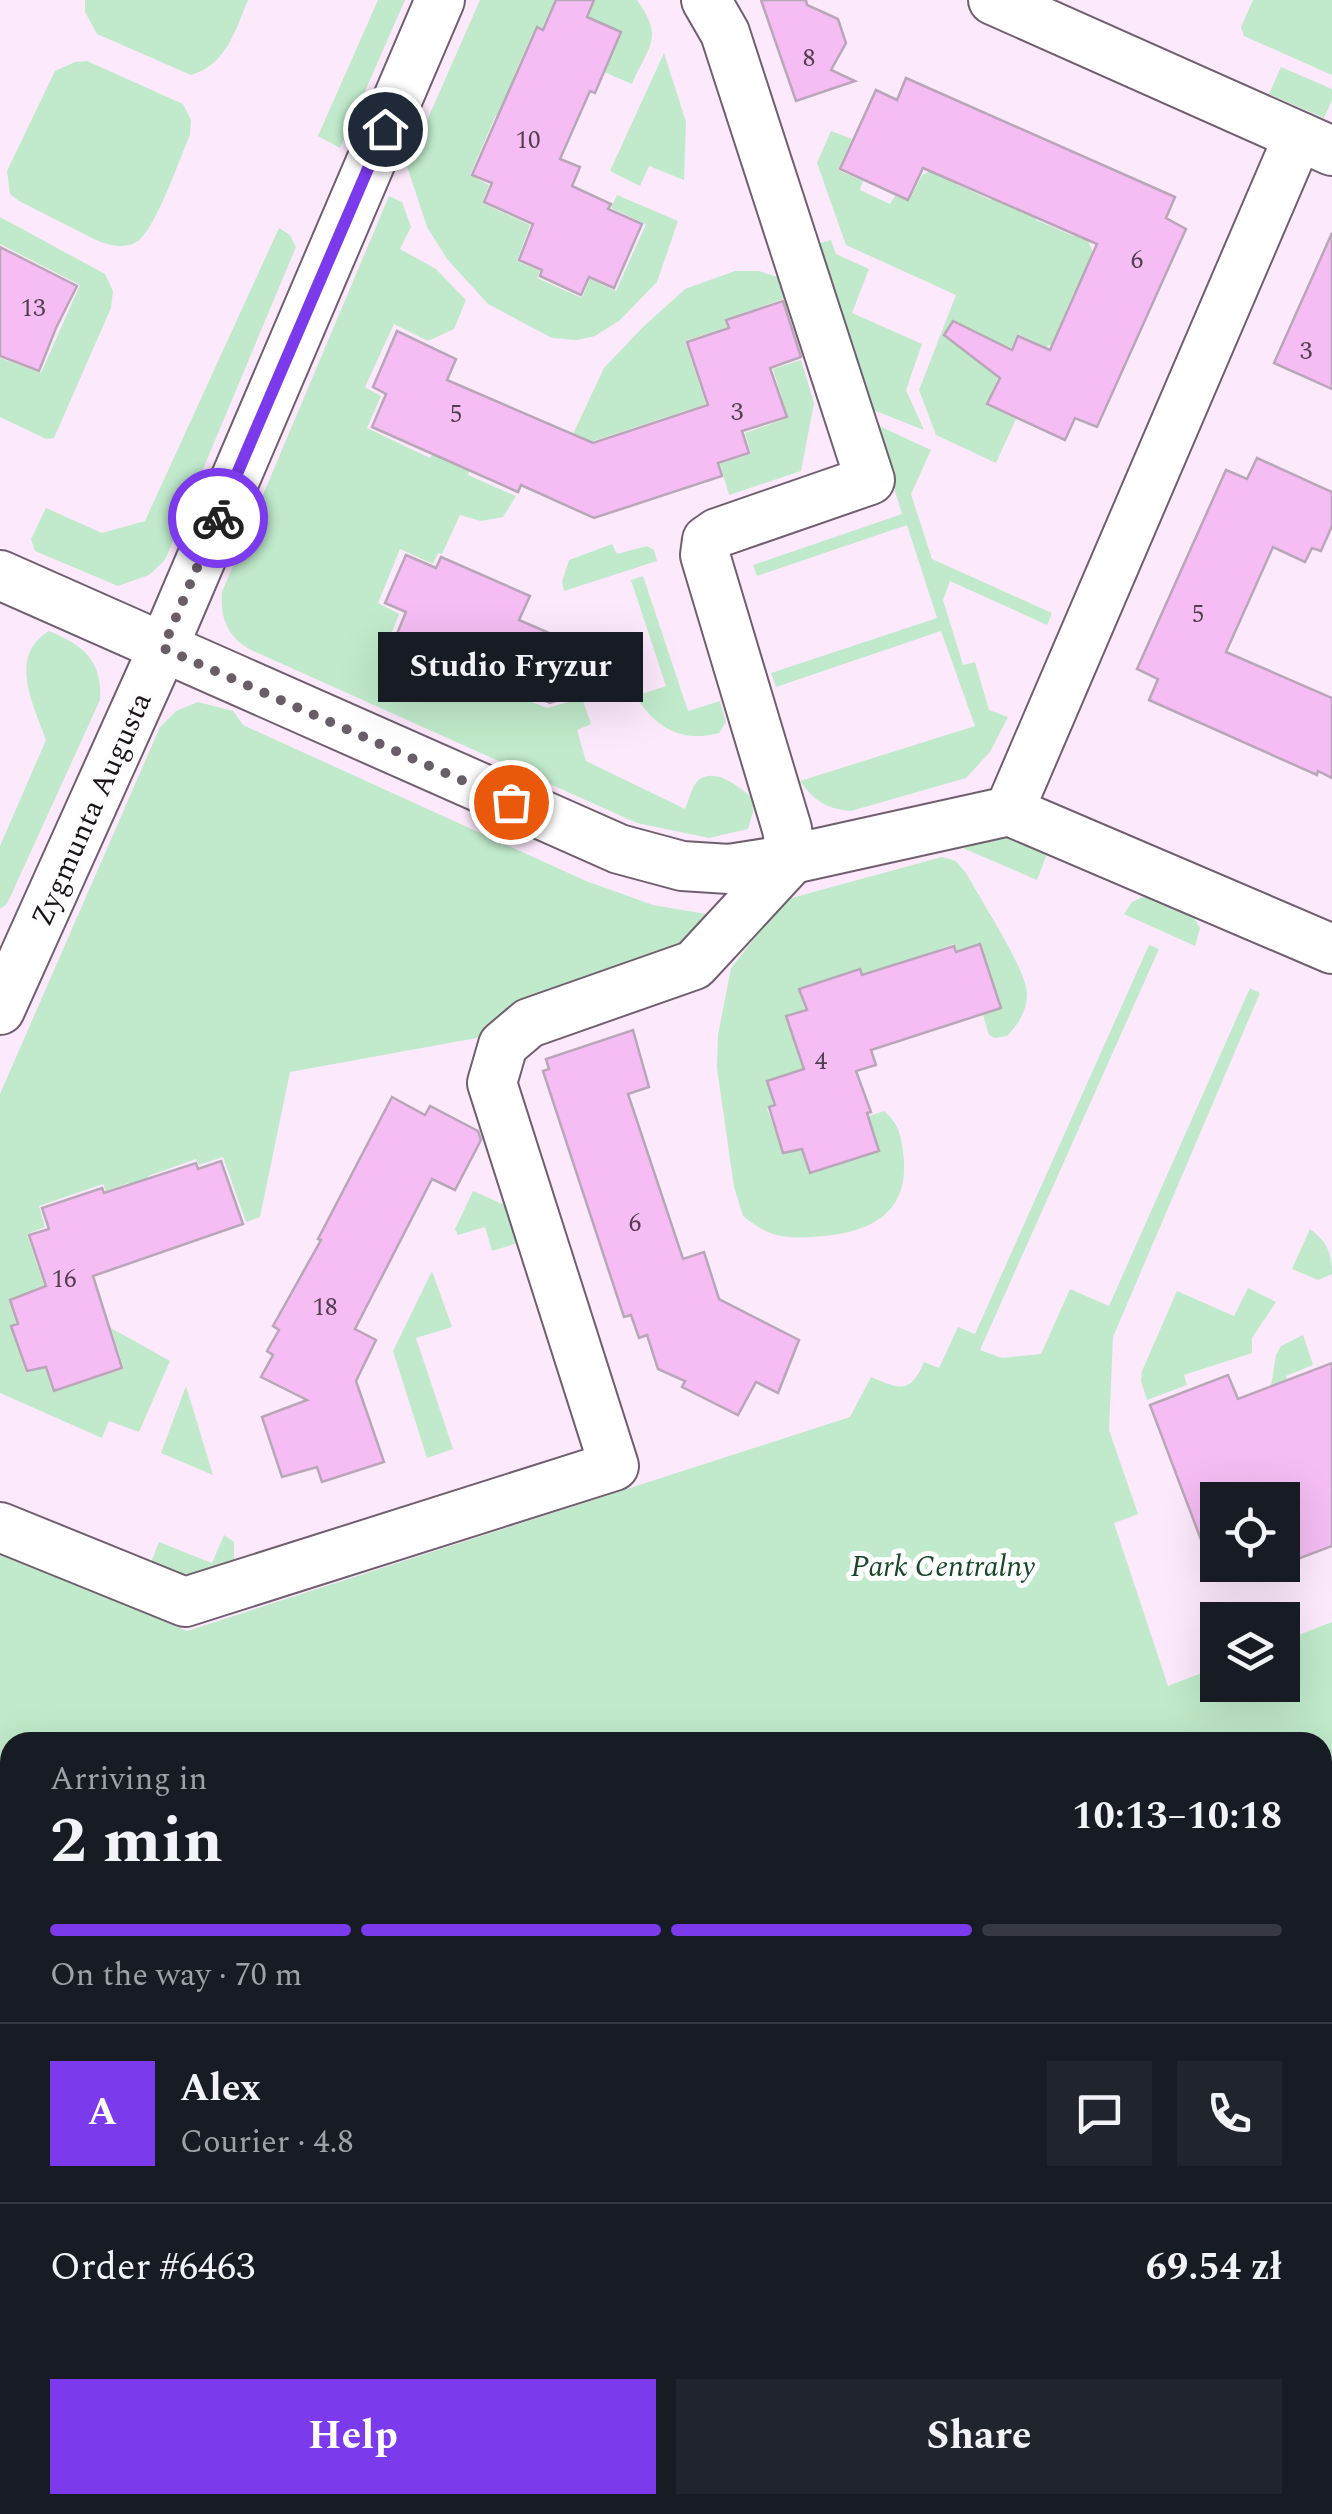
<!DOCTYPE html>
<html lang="en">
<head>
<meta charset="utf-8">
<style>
	body { margin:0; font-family:Spectral,serif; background:#20242c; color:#f1f3f6; height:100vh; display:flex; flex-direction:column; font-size:38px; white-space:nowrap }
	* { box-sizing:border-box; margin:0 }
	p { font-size:32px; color:#9ea1a6 }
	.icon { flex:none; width:55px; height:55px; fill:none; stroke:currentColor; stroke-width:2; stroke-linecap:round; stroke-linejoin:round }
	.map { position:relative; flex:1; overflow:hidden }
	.details { position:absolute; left:0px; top:1732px; width:1332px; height:782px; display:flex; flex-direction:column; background:#171b24; border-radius:30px 30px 0 0; box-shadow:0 10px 40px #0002 }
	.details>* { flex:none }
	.buttons { position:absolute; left:1200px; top:1482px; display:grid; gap:20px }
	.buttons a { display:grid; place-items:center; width:100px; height:100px; border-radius:0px; background:#171b24; box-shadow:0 10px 40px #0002; font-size:50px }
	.pin { position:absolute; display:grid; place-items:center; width:85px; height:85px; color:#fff; margin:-42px; border:5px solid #fff; border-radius:50%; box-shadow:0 2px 10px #0007 }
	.courier { position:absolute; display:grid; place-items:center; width:100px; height:100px; margin:-50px; border:8px solid #7c3aed; border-radius:50%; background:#fff; color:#222; box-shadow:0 2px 12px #0007 }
	.bubble { position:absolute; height:70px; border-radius:0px; background:#171b24; box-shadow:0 10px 40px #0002; font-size:32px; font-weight:700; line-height:70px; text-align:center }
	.overview em { font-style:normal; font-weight:700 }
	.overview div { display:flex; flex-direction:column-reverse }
	.overview { display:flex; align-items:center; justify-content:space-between; height:170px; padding:0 50px }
	h1 { font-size:65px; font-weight:700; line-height:75px }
	.bar { display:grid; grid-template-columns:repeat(4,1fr); gap:15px 10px; align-content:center; height:120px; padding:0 50px }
	.bar i { height:12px; border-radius:8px; background:#363941 }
	.bar .current { background:#7c3aed }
	.bar p { grid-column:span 4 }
	.line { display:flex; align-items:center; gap:25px; padding:0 50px; border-top:2px solid #363941 }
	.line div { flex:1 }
	.round { display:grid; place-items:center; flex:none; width:105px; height:105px; border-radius:0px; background:#20242c }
	.action { display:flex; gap:20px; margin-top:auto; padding:20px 50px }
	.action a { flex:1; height:115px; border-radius:0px; background:#7c3aed; color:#fff; font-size:40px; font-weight:700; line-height:115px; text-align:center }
	.action a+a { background:#20242c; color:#f1f3f6 }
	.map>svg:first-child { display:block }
	.built { fill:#f6dcf4 }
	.green { fill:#c0eacb }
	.building { fill:#f5bdf3; stroke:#b9a6b8; stroke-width:2.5 }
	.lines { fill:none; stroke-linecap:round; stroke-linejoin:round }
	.minor-casing { stroke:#705f6f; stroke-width:52 }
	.minor { stroke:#fff; stroke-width:48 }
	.done { stroke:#695e68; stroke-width:10; stroke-dasharray:0 18 }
	.route { stroke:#7c3aed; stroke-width:12 }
	.labels { text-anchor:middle; stroke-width:10; stroke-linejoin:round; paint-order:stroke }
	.number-label { font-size:25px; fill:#503e50 }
	.street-label { font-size:30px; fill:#191319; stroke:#fdfdfd }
	.park-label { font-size:30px; font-style:italic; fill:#18482a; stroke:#fdfdfd }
</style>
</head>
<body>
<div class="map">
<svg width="1332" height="2514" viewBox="0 0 1332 2514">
	<rect width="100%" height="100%" fill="#fde9fc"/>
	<path class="built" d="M 1332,1794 L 1332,2514 L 584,2514 L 581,2505 L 1322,2505 L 1322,1797 Z"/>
	<g class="green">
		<path d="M 85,0 L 248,0 C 235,31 226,65 191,75 L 97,34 L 85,12 Z"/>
		<path d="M 378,0 L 405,0 L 340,148 L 318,136 Z"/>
		<path d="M 480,0 L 555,0 L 542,28 L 536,26 L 515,73 L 521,76 L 503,117 L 496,115 L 470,175 L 489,185 L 482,203 L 530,225 L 517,261 L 540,271 L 537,278 L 582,298 L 590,279 L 616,291 L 646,224 L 611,208 L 617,195 L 678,221 L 657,282 L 619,321 L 595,336 L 577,340 L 552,338 L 488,304 L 447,259 L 427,227 L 407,166 Z"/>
		<path d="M 582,0 L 637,0 C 664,38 650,44 632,84 L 604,72 L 621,32 L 587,17 L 592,5 Z"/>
		<path d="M 1253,0 L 1332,0 L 1332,75 L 1244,36 L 1241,27 Z"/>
		<path d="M 664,53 L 686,122 L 684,180 L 649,166 L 640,186 L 610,171 Z"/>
		<path d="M 87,61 L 183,104 L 191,120 L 190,135 C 180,157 155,233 135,243 C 122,249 108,245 96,240 L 19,201 L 10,194 L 7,171 L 55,71 L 75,62 Z"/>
		<path d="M 1281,67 L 1332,89 L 1332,100 L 1324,118 L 1269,94 Z"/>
		<path d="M 831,131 L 852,139 L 838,170 L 863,181 L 860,190 L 890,204 L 895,196 L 909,201 L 922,175 L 930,171 L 959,176 L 956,184 L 991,200 L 996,192 L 1039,210 L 1036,220 L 1074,236 L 1078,227 L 1093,234 L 1089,243 L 1093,253 L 1101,256 L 1083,295 L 1074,292 L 1058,329 L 1067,334 L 1059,348 L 1052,344 L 1046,347 L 1018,334 L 1011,348 L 1002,344 L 991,371 L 998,378 L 986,405 L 1016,419 L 996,463 L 936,435 L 919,390 L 956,295 L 846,245 L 817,163 Z"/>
		<path d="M 389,196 L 402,202 L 411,227 L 400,249 L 436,269 L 466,300 L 454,329 L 428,341 L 394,324 L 365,387 L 381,396 L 367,428 L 430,458 L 435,450 L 471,466 L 468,475 L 516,496 L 503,517 L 481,521 L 460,515 L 442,554 L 438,553 L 433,564 L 400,549 L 378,603 L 399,614 L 390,637 L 458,667 L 456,674 L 505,695 L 507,692 L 547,708 L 582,698 L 591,724 L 577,730 L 586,761 L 685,809 C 689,801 692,784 700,779 C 717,768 740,788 753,798 L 753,812 L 748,829 L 709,838 L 637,823 L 251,650 C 228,637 220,619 222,592 Z"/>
		<path d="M 0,217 L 105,274 L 113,291 L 111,308 L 54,438 L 46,439 L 0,417 L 0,358 L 41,373 L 80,285 L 0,244 Z"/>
		<path d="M 279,228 L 290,235 L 296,247 L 165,560 L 149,575 L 118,586 L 35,551 L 31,539 L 46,508 L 102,533 L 145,521 Z"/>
		<path d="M 831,240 L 836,254 L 869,269 L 852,313 L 922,344 L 906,390 L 924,430 L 868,408 L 814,245 Z"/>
		<path d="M 735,271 L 759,271 L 780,278 L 804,323 L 795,325 L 786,298 L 725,319 L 727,327 L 685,341 L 706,404 L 587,443 L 573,434 L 604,368 L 642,328 L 685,289 Z"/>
		<path d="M 801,360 L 814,403 L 801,471 L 729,495 L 720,464 L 751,454 L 745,433 L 788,418 L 773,369 Z"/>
		<path d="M 875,424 L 931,450 L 911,494 L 932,559 L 1052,613 L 1047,625 L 950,581 L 943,600 L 963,665 L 975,662 L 989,710 L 1008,717 L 990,752 L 966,778 L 851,811 C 827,809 814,801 800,781 L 975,726 L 941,631 L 776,687 L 771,673 L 937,618 L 907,525 L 757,576 L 753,565 L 902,514 Z"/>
		<path d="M 612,544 L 617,554 L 647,546 L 654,550 L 657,561 L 564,591 L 562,582 L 569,560 Z"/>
		<path d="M 643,576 L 688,711 L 720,701 L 726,722 L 719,733 C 682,743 655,728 636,696 L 666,686 L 631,580 Z"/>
		<path d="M 49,631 C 83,645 103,661 100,700 L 7,904 L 0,909 L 0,846 L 46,740 C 34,706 7,656 49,631 Z"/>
		<path d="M 198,702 L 233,711 L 243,725 L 586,881 L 653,905 L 724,917 L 686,957 L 493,1035 L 290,1072 L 260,1217 L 246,1222 L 223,1157 L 199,1165 L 196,1159 L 148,1176 L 150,1184 L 131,1190 L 128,1183 L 106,1191 L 103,1184 L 39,1206 L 45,1227 L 27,1234 L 44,1285 L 9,1300 L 16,1323 L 10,1326 L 26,1373 L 45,1368 L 53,1392 L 124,1369 L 111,1328 L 170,1361 L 139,1432 L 109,1421 L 102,1438 L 0,1393 L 0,1094 L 160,727 L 176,711 Z"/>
		<path d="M 995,835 L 1050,846 L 1037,880 L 958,846 Z"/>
		<path d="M 942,857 L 956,861 L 966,873 C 980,899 1027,970 1027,994 C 1027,1011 1018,1025 1007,1036 L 995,1038 L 989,1035 L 983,1015 L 1002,1008 L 981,943 L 957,951 L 954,944 L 908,960 L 910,966 L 888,973 L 886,967 L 862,974 L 860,969 L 798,988 L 805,1010 L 786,1017 L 803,1069 L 766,1081 L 774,1105 L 767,1108 L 783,1153 L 801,1150 L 810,1174 L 879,1151 L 869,1116 L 884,1111 C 898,1123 901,1134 903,1152 C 911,1209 876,1231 824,1236 C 809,1237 792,1239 777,1235 C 765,1232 753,1224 743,1216 L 734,1187 L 717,1068 L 718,1035 L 731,968 L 784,900 Z"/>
		<path d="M 1147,895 L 1190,911 L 1200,928 L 1195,946 L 1124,914 L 1132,902 Z"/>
		<path d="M 1149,945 L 1159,949 L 980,1350 L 1002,1358 L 1041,1354 L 1070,1289 L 1109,1306 L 1250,988 L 1260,993 L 1113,1337 L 1109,1430 L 1138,1514 L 1114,1523 L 1168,1686 L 1217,1667 L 1218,1685 L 1282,1685 L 1283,1641 L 1332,1622 L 1332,1830 L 1323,1834 L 1322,1742 L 10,1742 L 10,2259 L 0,2263 L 0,1550 L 187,1631 L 850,1417 L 871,1377 C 900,1389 910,1395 924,1362 L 939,1368 L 958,1327 L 975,1334 Z"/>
		<path d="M 473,1191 L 512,1208 L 518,1243 L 492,1251 L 485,1227 L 458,1235 L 455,1229 Z"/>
		<path d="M 1310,1229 C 1327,1241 1332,1254 1332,1274 L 1318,1280 L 1292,1269 Z"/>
		<path d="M 432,1271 L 452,1327 L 416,1338 L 453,1449 L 427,1458 L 393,1351 Z"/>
		<path d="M 1248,1288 L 1276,1302 L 1252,1338 L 1252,1353 L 1184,1375 L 1187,1385 L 1147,1400 L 1141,1381 L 1142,1371 L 1177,1291 L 1234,1316 Z"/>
		<path d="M 1303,1335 L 1313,1365 L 1286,1376 L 1331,1498 L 1270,1392 L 1276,1355 L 1281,1346 Z"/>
		<path d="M 186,1386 L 213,1475 L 161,1453 Z"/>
		<path d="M 224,1535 L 234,1542 L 234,1563 L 187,1581 L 148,1570 L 159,1542 L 212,1563 Z"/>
		<path d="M 498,2505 L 824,2505 L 827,2514 L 501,2514 Z"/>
		<path d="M 1138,2505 L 1206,2505 L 1210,2514 L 1111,2514 Z"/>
		<path d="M 1238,2505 L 1319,2505 L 1322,2514 L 1241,2514 Z"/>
	</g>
	<g class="building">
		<path d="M 556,0 L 594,0 L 587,17 L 621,32 L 595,93 L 590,91 L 560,159 L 580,167 L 572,186 L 611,204 L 608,209 L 642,224 L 614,288 L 589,277 L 581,295 L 540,276 L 542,270 L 519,260 L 533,224 L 484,202 L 492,183 L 472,175 L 537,27 L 543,30 Z"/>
		<path d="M 761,0 L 806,0 L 807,5 L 838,19 L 846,43 L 831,70 L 855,81 L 796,101 Z"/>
		<path d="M 906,78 L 1175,197 L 1166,218 L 1186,229 L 1097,427 L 1075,418 L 1065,440 L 987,404 L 1000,378 L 944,335 L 953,321 L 1012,350 L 1018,336 L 1050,350 L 1097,244 L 923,168 L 908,200 L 840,169 L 876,90 L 897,100 Z"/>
		<path d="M 1332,233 L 1332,389 L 1274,363 Z"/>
		<path d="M 0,247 L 77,286 L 56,328 L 39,371 L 0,356 Z"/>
		<path d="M 783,301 L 801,357 L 770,368 L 787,417 L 742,431 L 749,453 L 718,463 L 722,476 L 594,518 L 521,485 L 518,492 L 372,427 L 386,394 L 373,387 L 397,331 L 456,359 L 447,380 L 593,443 L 708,405 L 687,342 L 729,328 L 726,320 Z"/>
		<path d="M 1257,458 L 1332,492 L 1332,526 L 1321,551 L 1312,548 L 1305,562 L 1273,547 L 1226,652 L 1332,698 L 1332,778 L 1318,771 L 1317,775 L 1149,700 L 1158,679 L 1137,669 L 1226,470 L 1247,479 Z"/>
		<path d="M 406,555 L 436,568 L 441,557 L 530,596 L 519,620 L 563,639 L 580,693 L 550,703 L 507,684 L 504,690 L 460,671 L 463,665 L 396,636 L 406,612 L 385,603 Z"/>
		<path d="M 980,944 L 1001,1008 L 871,1050 L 876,1065 L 856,1071 L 871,1112 L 867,1113 L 879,1151 L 810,1173 L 802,1149 L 783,1153 L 769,1107 L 775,1105 L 767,1081 L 804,1069 L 786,1016 L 807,1010 L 799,989 L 860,969 L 862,975 L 954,946 L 956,952 Z"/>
		<path d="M 633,1030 L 649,1087 L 628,1094 L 683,1259 L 704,1252 L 719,1299 L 799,1340 L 778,1393 L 756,1382 L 738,1415 L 682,1387 L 685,1381 L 658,1369 L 647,1335 L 639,1338 L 631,1315 L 624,1317 L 543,1071 L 549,1069 L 546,1059 Z"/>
		<path d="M 392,1097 L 425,1115 L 430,1106 L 478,1131 L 481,1140 L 455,1190 L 432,1179 L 355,1329 L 376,1340 L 356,1381 L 384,1462 L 322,1482 L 317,1467 L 282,1477 L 262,1417 L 307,1400 L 261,1377 L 273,1355 L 267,1351 L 279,1330 L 273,1326 L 321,1240 L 318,1239 Z"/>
		<path d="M 221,1161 L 243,1224 L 93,1276 L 122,1368 L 54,1391 L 46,1367 L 27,1371 L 11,1326 L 18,1324 L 10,1300 L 46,1286 L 29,1235 L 49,1229 L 42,1208 L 102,1188 L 104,1193 L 196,1163 L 198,1169 Z"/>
		<path d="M 1332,1363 L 1332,1546 L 1282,1565 L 1282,1500 L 1218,1500 L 1218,1573 L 1214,1574 L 1150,1405 L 1228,1375 L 1238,1399 Z"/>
	</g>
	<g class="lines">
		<defs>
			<g id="minor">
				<path d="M 706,0 L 725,33 L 870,480 L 717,533 L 707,540 L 705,555 L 787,829 L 792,859"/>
				<path d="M 993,0 L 1332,151"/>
				<path d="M 0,575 L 619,849 L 682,866 L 729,869 L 792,859 L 1009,811 L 1332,949"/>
				<path d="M 1009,811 L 1298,137"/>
				<path d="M 0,1010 L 163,648 L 440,0"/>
				<path d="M 0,1527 L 185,1602 L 614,1466 L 492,1083 L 503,1045 L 529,1023 L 694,965 L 792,859"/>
			</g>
		</defs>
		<use href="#minor" class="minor-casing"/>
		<use href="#minor" class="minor"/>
	</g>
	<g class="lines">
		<path class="done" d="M 218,518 L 163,648 L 511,802"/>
		<path class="route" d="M 218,518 L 385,129"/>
	</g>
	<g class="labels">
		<g class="number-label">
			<text x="809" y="66">8</text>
			<text x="528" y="148">10</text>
			<text x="1137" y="268">6</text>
			<text x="33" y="316">13</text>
			<text x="1306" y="359">3</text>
			<text x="737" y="420">3</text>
			<text x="456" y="422">5</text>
			<text x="1198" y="622">5</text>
			<text x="821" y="1069">4</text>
			<text x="635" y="1231">6</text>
			<text x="64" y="1287">16</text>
			<text x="325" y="1315">18</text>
		</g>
		<g class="street-label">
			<text transform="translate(91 809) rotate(-66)" y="10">Zygmunta Augusta</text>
		</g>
		<g class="park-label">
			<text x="943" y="1576">Park Centralny</text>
		</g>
	</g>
</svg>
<div class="buttons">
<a><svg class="icon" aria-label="locate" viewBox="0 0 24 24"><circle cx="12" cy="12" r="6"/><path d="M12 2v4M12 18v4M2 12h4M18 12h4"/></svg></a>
<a><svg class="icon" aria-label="layers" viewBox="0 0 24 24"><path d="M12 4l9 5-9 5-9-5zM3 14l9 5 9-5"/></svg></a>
</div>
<div class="pin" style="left:511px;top:802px;background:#ea580c"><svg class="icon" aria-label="bag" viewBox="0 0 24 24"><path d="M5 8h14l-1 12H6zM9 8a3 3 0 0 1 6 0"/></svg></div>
<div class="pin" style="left:385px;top:129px;background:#1f2937"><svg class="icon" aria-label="home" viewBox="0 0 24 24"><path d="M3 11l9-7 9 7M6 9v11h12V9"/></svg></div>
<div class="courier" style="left:218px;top:518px"><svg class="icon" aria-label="bike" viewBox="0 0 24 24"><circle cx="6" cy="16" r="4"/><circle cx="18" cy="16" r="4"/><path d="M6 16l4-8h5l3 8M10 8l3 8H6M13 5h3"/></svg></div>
<div class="bubble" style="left:378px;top:632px;width:265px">Studio Fryzur</div>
<section class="details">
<div class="overview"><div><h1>2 min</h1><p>Arriving in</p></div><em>10:13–10:18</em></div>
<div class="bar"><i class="current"></i><i class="current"></i><i class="current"></i><i></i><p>On the way · 70 m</p></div>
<div class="line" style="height:180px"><b class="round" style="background:#7c3aed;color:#fff">A</b><div><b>Alex</b><p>Courier · 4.8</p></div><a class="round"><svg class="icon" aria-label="chat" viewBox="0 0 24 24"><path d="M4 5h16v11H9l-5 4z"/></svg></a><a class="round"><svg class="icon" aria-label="phone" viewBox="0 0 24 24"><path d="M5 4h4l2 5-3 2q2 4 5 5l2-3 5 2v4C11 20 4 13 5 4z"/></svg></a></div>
<div class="line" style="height:130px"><div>Order #6463</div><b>69.54 zł</b></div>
<div class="action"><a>Help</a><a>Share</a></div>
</section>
</div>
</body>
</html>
